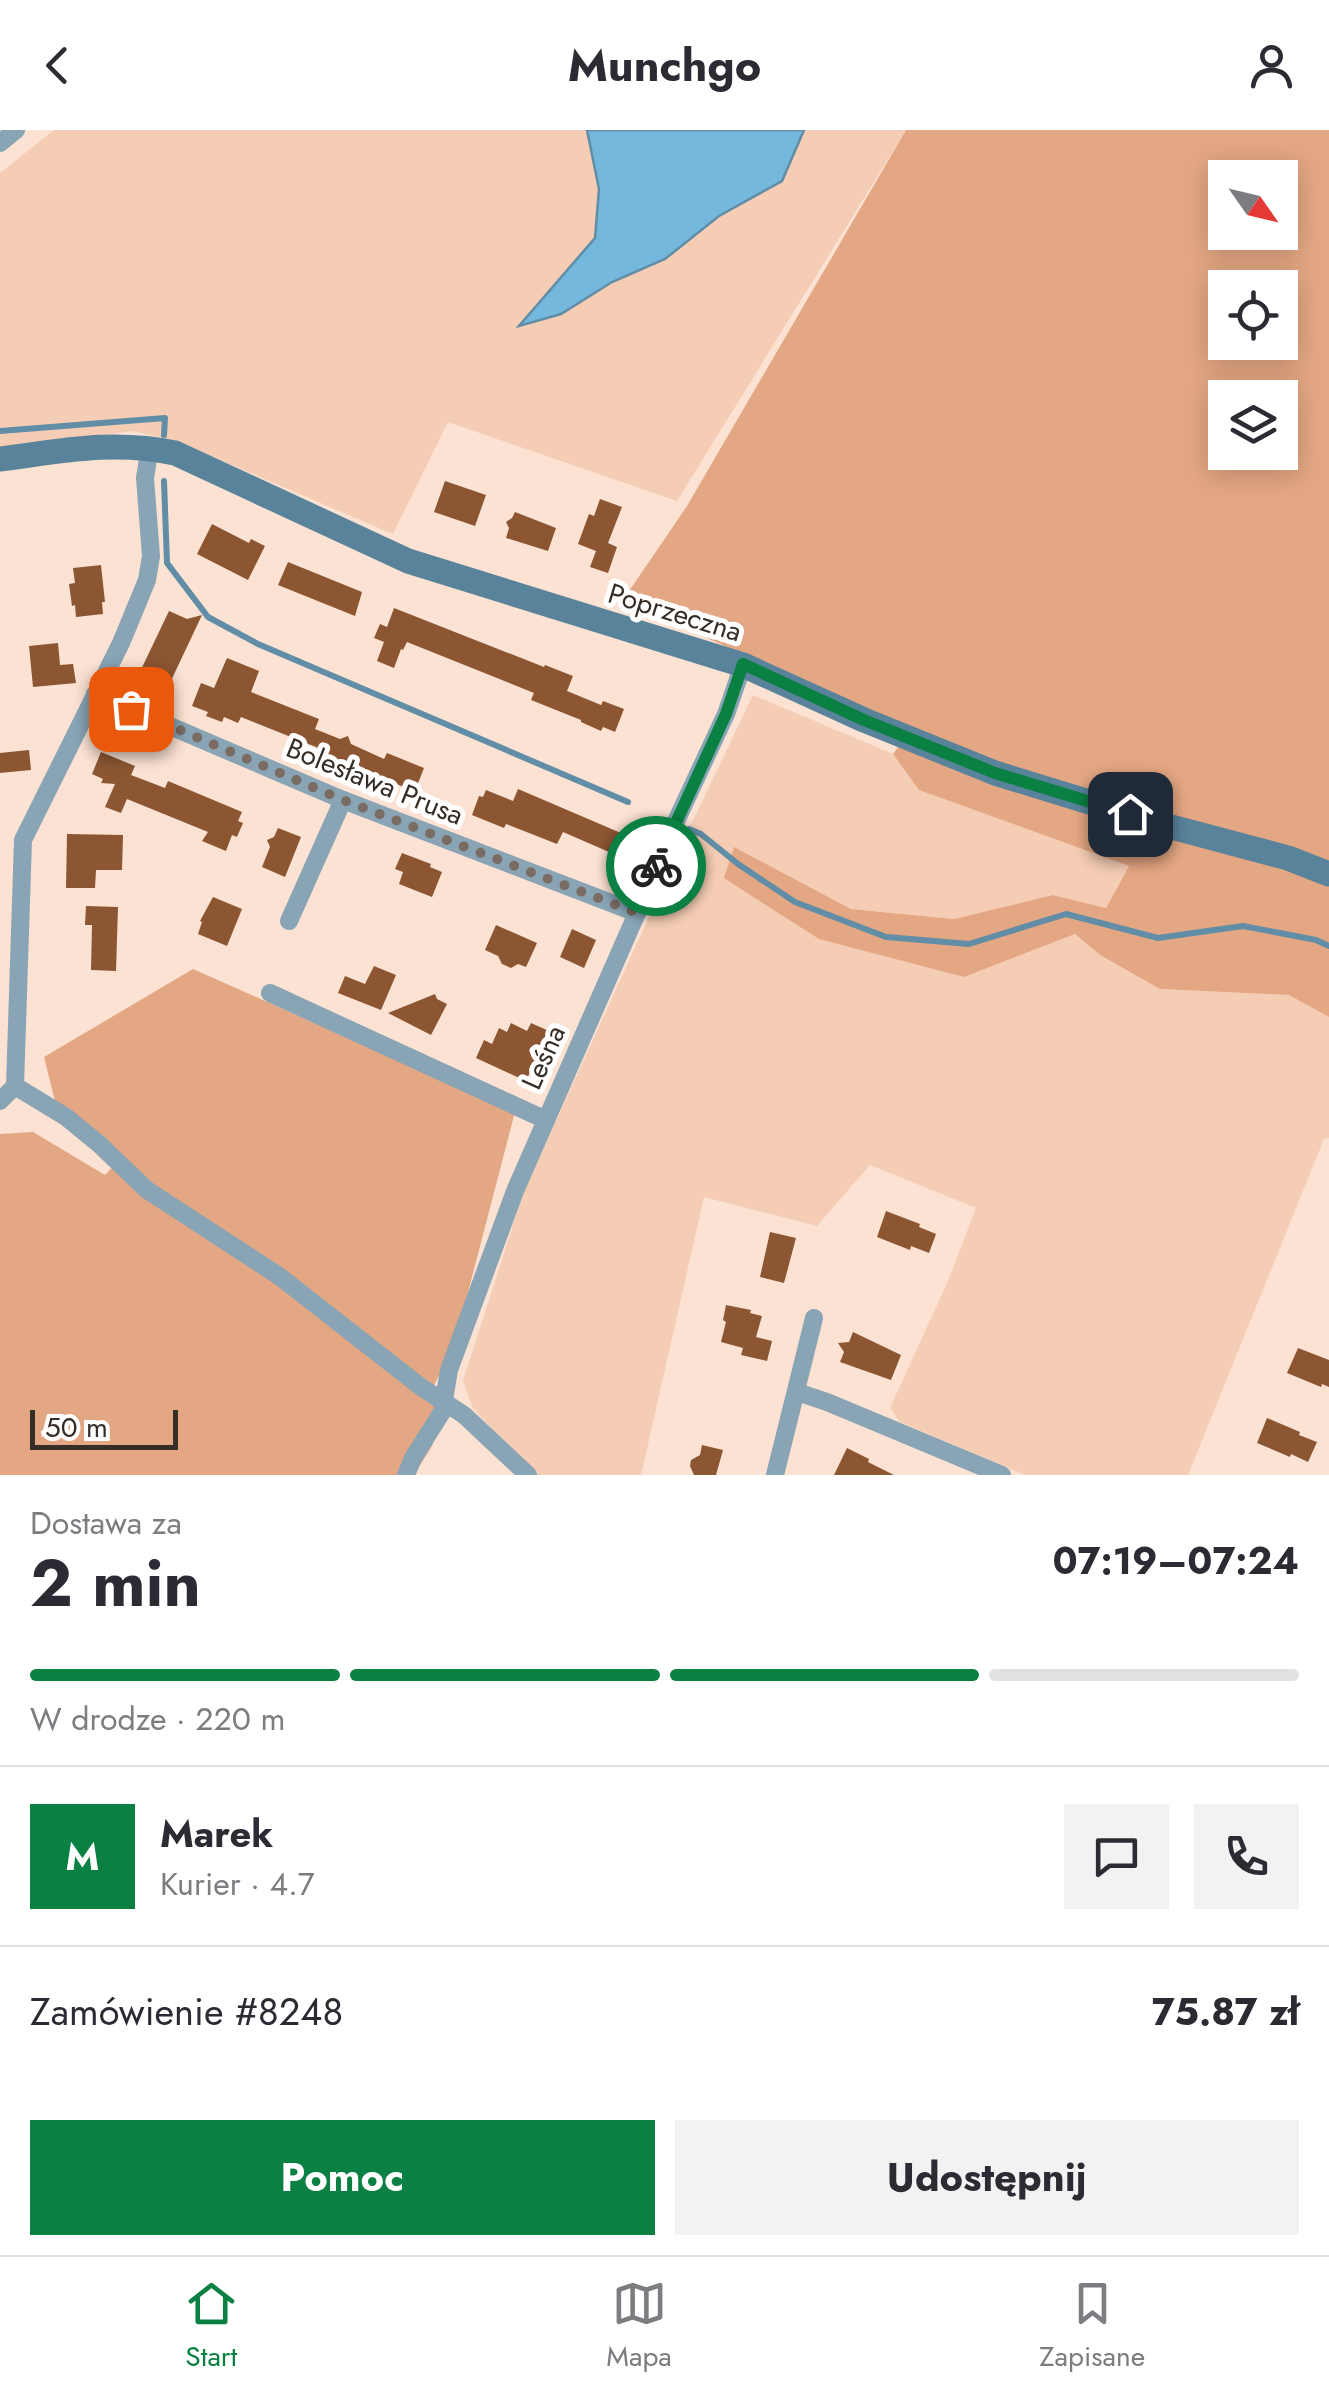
<!DOCTYPE html>
<html lang="pl">
<head>
<meta charset="utf-8">
<style>
	body { margin:0; font-family:Jost,sans-serif; background:#f2f2f3; color:#2b2b33; height:100vh; display:flex; flex-direction:column; font-size:38px; white-space:nowrap }
	* { box-sizing:border-box; margin:0 }
	p { font-size:32px; color:#7c7c81 }
	.icon { flex:none; width:55px; height:55px; fill:none; stroke:currentColor; stroke-width:2; stroke-linecap:round; stroke-linejoin:round }
	.map { position:relative; height:1345px; overflow:hidden }
	.details { display:flex; flex-direction:column; background:#fff; flex:1 }
	.details>* { flex:none }
	.needle { width:65px; rotate:124deg }
	.controls { position:absolute; left:1208px; top:30px; display:grid; gap:20px }
	.controls a { display:grid; place-items:center; width:90px; height:90px; border-radius:0px; background:#fff; box-shadow:0 5px 25px #0003; font-size:50px }
	.scale { position:absolute; left:30px; bottom:25px; width:148px; box-sizing:border-box; padding-left:10px; border:5px solid #362d27; border-top:0; font-size:28px; line-height:35px; white-space:nowrap; color:#362d27; -webkit-text-stroke:8px #fff; paint-order:stroke }
	.pin { position:absolute; display:grid; place-items:center; width:85px; height:85px; color:#fff; margin:-42px; border-radius:20px; box-shadow:0 5px 15px #0006 }
	.courier { position:absolute; display:grid; place-items:center; width:100px; height:100px; margin:-50px; border:8px solid #0b8043; border-radius:50%; background:#fff; color:#222; box-shadow:0 2px 12px #0007 }
	.summary em { font-style:normal; font-weight:700 }
	.summary div { display:flex; flex-direction:column-reverse }
	.summary { display:flex; align-items:center; justify-content:space-between; height:170px; padding:0 30px }
	h1 { font-size:65px; font-weight:700; line-height:75px }
	.bar { display:grid; grid-template-columns:repeat(4,1fr); gap:15px 10px; align-content:center; height:120px; padding:0 30px }
	.bar i { height:12px; border-radius:8px; background:#e1e1e2 }
	.bar .selected { background:#0b8043 }
	.bar p { grid-column:span 4 }
	.line { display:flex; align-items:center; gap:25px; padding:0 30px; border-top:2px solid #e1e1e2 }
	.line div { flex:1 }
	.round { display:grid; place-items:center; flex:none; width:105px; height:105px; border-radius:0px; background:#f2f2f3 }
	.cta { display:flex; gap:20px; margin-top:auto; padding:20px 30px }
	.cta a { flex:1; height:115px; border-radius:0px; background:#0b8043; color:#fff; font-size:40px; font-weight:700; line-height:115px; text-align:center }
	.cta a+a { background:#f2f2f3; color:#2b2b33 }
	header { display:flex; justify-content:space-between; align-items:center; height:130px; padding:0 30px; background:#fff; font-size:45px; font-weight:700 }
	.tab-bar { display:flex; justify-content:space-around; align-items:center; height:140px; border-top:2px solid #e1e1e2; background:#fff; font-size:28px; color:#7c7c81 }
	.tab-bar a { display:grid; justify-items:center; gap:5px }
	.tab-bar .selected { color:#0b8043 }
	.map>svg:first-child { display:block }
	.green { fill:#f5ccb4 }
	.forest { fill:#e4a783; fill-rule:evenodd }
	.water { fill:#74b8dd; stroke:#618ea6; stroke-width:2.5 }
	.lines { fill:none; stroke-linecap:round; stroke-linejoin:round }
	.stream { stroke:#618ea6; stroke-width:6 }
	.building { fill:#8c5633 }
	.street { stroke:#88a4b5; stroke-width:18 }
	.secondary { stroke:#59839b; stroke-width:25 }
	.done { stroke:#7b6c63; stroke-width:10; stroke-dasharray:0 18 }
	.route { stroke:#0b8043; stroke-width:12 }
	.labels { text-anchor:middle; stroke-width:10; stroke-linejoin:round; paint-order:stroke }
	.street-label { font-size:28px; fill:#362d27; stroke:#fff }
</style>
</head>
<body>
<header><svg class="icon" aria-label="back" viewBox="0 0 24 24"><path d="M15 5l-7 7 7 7"/></svg>Munchgo<svg class="icon" aria-label="person" viewBox="0 0 24 24"><circle cx="12" cy="8" r="4"/><path d="M4 21q1-7 8-7t8 7"/></svg></header>
<div class="map">
<svg width="1329" height="1345" viewBox="0 0 1329 1345">
	<rect width="100%" height="100%" fill="#fbe2d3"/>
	<g class="green">
		<path d="M 54,0 L 906,0 L 677,371 L 448,292 L 393,404 L 176,311 L 133,301 L 0,318 L 0,43 Z"/>
		<path d="M 753,565 L 893,624 L 919,660 L 1129,736 L 1106,778 L 1053,765 L 954,789 L 851,779 L 734,717 L 964,847 L 1075,804 L 1100,825 L 1160,859 L 1290,865 L 1329,887 L 1329,1008 L 1324,1009 L 1188,1345 L 1025,1345 L 900,1292 L 890,1278 L 948,1151 L 976,1078 L 870,1035 L 817,1096 L 704,1067 L 641,1345 L 534,1345 L 473,1278 L 463,1251 L 524,1061 L 689,699 Z"/>
	</g>
	<g class="forest">
		<path d="M 906,0 L 1329,0 L 1329,887 L 1289,865 L 1160,859 L 1100,825 L 1075,804 L 964,847 L 819,809 L 724,748 L 734,717 L 851,779 L 954,789 L 1053,765 L 1106,778 L 1129,736 L 919,660 L 893,624 L 911,600 L 623,470 L 687,376 ZM 1225,48 L 1280,48 L 1280,102 L 1225,102 ZM 1225,158 L 1280,158 L 1280,212 L 1225,212 ZM 1225,268 L 1280,268 L 1280,322 L 1225,322 Z"/>
		<path d="M 193,839 L 515,982 L 454,1216 L 426,1271 L 443,1280 L 432,1316 L 414,1345 L 0,1345 L 0,1004 L 33,1002 L 105,1045 L 120,1029 L 55,971 L 44,927 Z"/>
	</g>
	<path class="water" d="M 587,0 L 804,0 L 782,51 L 719,86 L 665,129 L 612,152 L 561,184 L 519,196 L 595,108 L 599,59 Z"/>
	<g class="lines">
		<g class="stream">
			<path d="M 0,301 L 165,288 L 164,305"/>
			<path d="M 164,351 L 167,433 L 208,487 L 258,514 L 628,672"/>
			<path d="M 689,699 L 701,704 L 738,734 L 795,772 L 886,807 L 969,814 L 1066,784 L 1158,808 L 1243,796 L 1316,810 L 1329,816"/>
		</g>
	</g>
	<g class="building">
		<path d="M 445,351 L 486,365 L 475,396 L 434,382 Z"/>
		<path d="M 600,369 L 622,377 L 608,413 L 617,417 L 608,443 L 590,437 L 596,421 L 578,414 L 589,384 L 594,386 Z"/>
		<path d="M 515,382 L 556,398 L 548,421 L 506,408 L 509,398 L 506,392 L 512,388 Z"/>
		<path d="M 212,394 L 249,413 L 251,409 L 265,416 L 248,450 L 197,424 Z"/>
		<path d="M 288,432 L 362,462 L 355,486 L 278,455 Z"/>
		<path d="M 101,435 L 105,472 L 102,472 L 103,484 L 76,487 L 75,475 L 72,476 L 69,454 L 75,453 L 73,438 Z"/>
		<path d="M 394,478 L 544,537 L 545,535 L 573,546 L 567,561 L 601,575 L 603,571 L 624,579 L 615,602 L 603,597 L 601,601 L 581,592 L 581,590 L 531,570 L 534,563 L 407,512 L 403,520 L 401,519 L 394,538 L 377,531 L 384,512 L 374,508 L 380,494 L 387,497 Z"/>
		<path d="M 169,481 L 187,489 L 202,485 L 160,574 L 154,558 L 136,550 Z"/>
		<path d="M 58,513 L 60,535 L 73,534 L 76,553 L 33,557 L 29,516 Z"/>
		<path d="M 227,528 L 259,541 L 251,562 L 319,589 L 315,599 L 340,609 L 348,606 L 351,614 L 384,629 L 387,623 L 424,638 L 415,661 L 323,627 L 326,621 L 241,587 L 238,593 L 224,587 L 222,592 L 206,586 L 208,582 L 192,576 L 201,553 L 214,558 Z"/>
		<path d="M 29,620 L 31,640 L 0,643 L 0,623 Z"/>
		<path d="M 101,622 L 135,636 L 131,645 L 165,658 L 168,651 L 242,682 L 238,691 L 243,693 L 237,707 L 232,705 L 226,721 L 202,711 L 208,702 L 127,669 L 121,683 L 105,677 L 115,654 L 101,653 L 103,649 L 92,644 Z"/>
		<path d="M 518,659 L 642,712 L 632,732 L 563,702 L 557,714 L 506,694 L 504,698 L 472,685 L 479,666 L 483,667 L 486,660 L 513,671 Z"/>
		<path d="M 278,698 L 301,707 L 285,747 L 262,737 L 270,717 L 267,710 L 274,707 Z"/>
		<path d="M 67,704 L 123,705 L 122,740 L 96,740 L 95,758 L 66,758 Z"/>
		<path d="M 402,723 L 431,734 L 430,737 L 442,742 L 432,767 L 399,754 L 403,742 L 395,739 Z"/>
		<path d="M 213,767 L 242,779 L 227,816 L 198,804 L 202,792 L 200,791 Z"/>
		<path d="M 86,776 L 118,777 L 116,841 L 91,840 L 92,795 L 85,795 Z"/>
		<path d="M 496,795 L 537,813 L 526,837 L 518,834 L 511,838 L 502,834 L 498,826 L 485,820 Z"/>
		<path d="M 572,799 L 596,810 L 584,838 L 560,827 Z"/>
		<path d="M 374,836 L 396,845 L 381,880 L 338,863 L 345,846 L 365,854 Z"/>
		<path d="M 435,864 L 437,869 L 447,874 L 431,905 L 388,883 Z"/>
		<path d="M 511,893 L 527,901 L 531,893 L 549,901 L 526,951 L 476,928 L 484,910 L 492,914 L 499,898 L 507,902 Z"/>
		<path d="M 886,1081 L 920,1094 L 919,1097 L 936,1104 L 929,1123 L 911,1116 L 910,1120 L 877,1107 Z"/>
		<path d="M 770,1102 L 796,1108 L 784,1153 L 760,1147 Z"/>
		<path d="M 726,1175 L 751,1180 L 750,1183 L 762,1186 L 756,1207 L 772,1211 L 767,1231 L 741,1225 L 743,1218 L 721,1212 L 726,1192 L 723,1190 Z"/>
		<path d="M 853,1202 L 901,1225 L 891,1250 L 840,1232 L 844,1222 L 838,1213 L 849,1212 Z"/>
		<path d="M 1298,1218 L 1329,1230 L 1329,1257 L 1322,1254 L 1321,1257 L 1287,1243 Z"/>
		<path d="M 1267,1288 L 1300,1302 L 1299,1305 L 1317,1312 L 1308,1332 L 1291,1324 L 1290,1327 L 1257,1313 Z"/>
		<path d="M 702,1315 L 723,1320 L 716,1345 L 694,1345 L 690,1336 L 691,1330 L 700,1325 Z"/>
		<path d="M 847,1318 L 869,1329 L 868,1332 L 894,1345 L 834,1345 Z"/>
	</g>
	<g class="lines">
		<g class="street">
			<path d="M 0,13 L 16,0"/>
			<path d="M 95,564 L 343,670 L 637,783"/>
			<path d="M 289,791 L 343,670"/>
			<path d="M 270,863 L 546,990"/>
			<path d="M 15,956 L 23,710 L 121,513 L 147,450 L 151,426 L 145,348 L 150,317"/>
			<path d="M 15,956 L 66,987 L 99,1014 L 147,1060 L 279,1146 L 421,1257 L 464,1285 L 528,1345"/>
			<path d="M 0,971 L 15,956"/>
			<path d="M 797,1262 L 827,1272 L 1002,1345"/>
			<path d="M 406,1345 L 413,1328 L 442,1282 L 449,1240 L 515,1061 L 637,783 L 664,717 L 726,584 L 743,535"/>
			<path d="M 775,1345 L 814,1188"/>
		</g>
		<path class="secondary" d="M 0,329 C 62,321 113,310 175,323 L 408,431 L 743,535 L 864,590 L 995,643 L 1164,695 L 1288,728 L 1329,744"/>
	</g>
	<g class="lines">
		<path class="done" d="M 131,579 L 343,670 L 637,783 L 656,736"/>
		<path class="route" d="M 656,736 L 726,584 L 743,534 L 864,590 L 995,643 L 1130,684"/>
	</g>
	<g class="labels">
		<g class="street-label">
			<text transform="translate(675 482) rotate(17)" y="10">Poprzeczna</text>
			<text transform="translate(375 651) rotate(22)" y="10">Bolesława Prusa</text>
			<text transform="translate(543 927) rotate(-66)" y="10">Leśna</text>
		</g>
	</g>
</svg>
<div class="controls">
<a><svg class="needle" viewBox="-14 -14 28 28"><path d="M0-13l5 13h-10z" fill="#e53935"/><path d="M0 13l5-13h-10z" fill="#7c7c81"/></svg></a>
<a><svg class="icon" aria-label="locate" viewBox="0 0 24 24"><circle cx="12" cy="12" r="6"/><path d="M12 2v4M12 18v4M2 12h4M18 12h4"/></svg></a>
<a><svg class="icon" aria-label="layers" viewBox="0 0 24 24"><path d="M12 4l9 5-9 5-9-5zM3 14l9 5 9-5"/></svg></a>
</div>
<div class="scale">50 m</div>
<div class="pin" style="left:131px;top:579px;background:#ea580c"><svg class="icon" aria-label="bag" viewBox="0 0 24 24"><path d="M5 8h14l-1 12H6zM9 8a3 3 0 0 1 6 0"/></svg></div>
<div class="pin" style="left:1130px;top:684px;background:#1f2937"><svg class="icon" aria-label="home" viewBox="0 0 24 24"><path d="M3 11l9-7 9 7M6 9v11h12V9"/></svg></div>
<div class="courier" style="left:656px;top:736px"><svg class="icon" aria-label="bike" viewBox="0 0 24 24"><circle cx="6" cy="16" r="4"/><circle cx="18" cy="16" r="4"/><path d="M6 16l4-8h5l3 8M10 8l3 8H6M13 5h3"/></svg></div>
</div>
<section class="details">
<div class="summary"><div><h1>2 min</h1><p>Dostawa za</p></div><em>07:19–07:24</em></div>
<div class="bar"><i class="selected"></i><i class="selected"></i><i class="selected"></i><i></i><p>W drodze · 220 m</p></div>
<div class="line" style="height:180px"><b class="round" style="background:#0b8043;color:#fff">M</b><div><b>Marek</b><p>Kurier · 4.7</p></div><a class="round"><svg class="icon" aria-label="chat" viewBox="0 0 24 24"><path d="M4 5h16v11H9l-5 4z"/></svg></a><a class="round"><svg class="icon" aria-label="phone" viewBox="0 0 24 24"><path d="M5 4h4l2 5-3 2q2 4 5 5l2-3 5 2v4C11 20 4 13 5 4z"/></svg></a></div>
<div class="line" style="height:130px"><div>Zamówienie #8248</div><b>75.87 zł</b></div>
<div class="cta"><a>Pomoc</a><a>Udostępnij</a></div>
</section>
<nav class="tab-bar">
<a class="selected"><svg class="icon" aria-label="home" viewBox="0 0 24 24"><path d="M3 11l9-7 9 7M6 9v11h12V9"/></svg>Start</a>
<a><svg class="icon" aria-label="map" viewBox="0 0 24 24"><path d="M3 6l6-2 6 2 6-2v14l-6 2-6-2-6 2zM9 4v14M15 6v14"/></svg>Mapa</a>
<a><svg class="icon" aria-label="saved" viewBox="0 0 24 24"><path d="M7 4h10v16l-5-4-5 4z"/></svg>Zapisane</a>
</nav>
</body>
</html>
